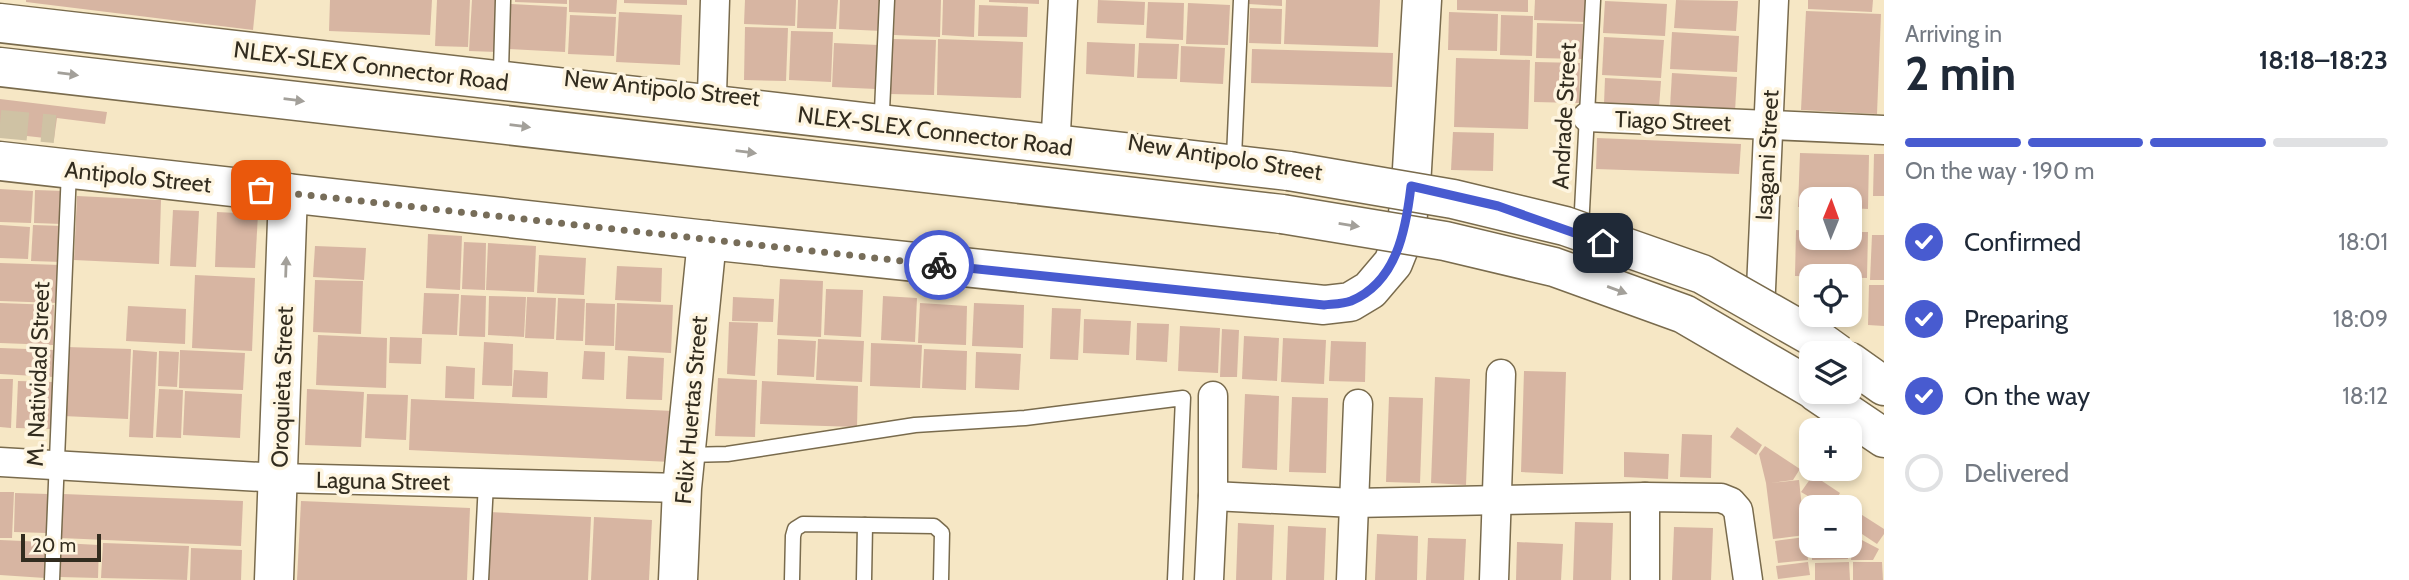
<!DOCTYPE html>
<html lang="en">
<head>
<meta charset="utf-8">
<style>
	body { margin:0; font-family:Cabin,sans-serif; background:#f2f2f3; color:#1f2937; height:100vh; display:flex; flex-direction:column; font-size:26px; white-space:nowrap }
	* { box-sizing:border-box; margin:0 }
	p { font-size:23px; color:#747a83 }
	.icon { flex:none; width:38px; height:38px; fill:none; stroke:currentColor; stroke-width:2; stroke-linecap:round; stroke-linejoin:round }
	.map { position:relative; flex:1; overflow:hidden }
	.side { display:flex; flex-direction:column; background:#fff; width:525px }
	.side>* { flex:none }
	.needle { width:46px; rotate:1deg }
	.controls { position:absolute; left:1799px; top:187px; display:grid; gap:14px }
	.controls a { display:grid; place-items:center; width:63px; height:63px; border-radius:14px; background:#fff; box-shadow:0 4px 10px #0003; font-size:35px }
	.scale { position:absolute; left:21px; bottom:18px; width:80px; box-sizing:border-box; padding-left:7px; border:4px solid #322c1f; border-top:0; font-size:19px; line-height:24px; white-space:nowrap; color:#322c1f; -webkit-text-stroke:5px #fef5e0; paint-order:stroke }
	.pin { position:absolute; display:grid; place-items:center; width:60px; height:60px; color:#fff; margin:-30px; border-radius:14px; box-shadow:0 4px 10px #0006 }
	.courier { position:absolute; display:grid; place-items:center; width:70px; height:70px; margin:-35px; border:5px solid #485bd0; border-radius:50%; background:#fff; color:#222; box-shadow:0 2px 9px #0007 }
	.summary em { font-style:normal; font-weight:700 }
	.summary div { display:flex; flex-direction:column-reverse }
	.summary { display:flex; align-items:center; justify-content:space-between; height:119px; padding:0 21px }
	h1 { font-size:46px; font-weight:700; line-height:52px }
	.bar { display:grid; grid-template-columns:repeat(4,1fr); gap:10px 7px; align-content:center; height:84px; padding:0 21px }
	.bar i { height:9px; border-radius:5px; background:#e0e1e3 }
	.bar .on { background:#485bd0 }
	.bar p { grid-column:span 4 }
	ol { padding:0 21px; list-style:none }
	li { display:flex; align-items:center; gap:21px; height:77px }
	li p { margin-inline-start:auto }
	li .icon { padding:7px; border-radius:50%; background:#485bd0; color:#fff; stroke-width:4 }
	li:last-child { color:#747a83 }
	li i { width:38px; height:38px; border:4px solid #e0e1e3; border-radius:50% }
	main { display:flex; flex:1; min-height:0 }
	.map>svg:first-child { display:block }
	.building { fill:#d7b5a2 }
	.lines { fill:none; stroke-linecap:round; stroke-linejoin:round }
	.street-tunnel { stroke:#cfc2a4; stroke-width:28; stroke-dasharray:28 14; stroke-linecap:butt }
	.lane-casing { stroke:#796b4d; stroke-width:17 }
	.street-casing { stroke:#796b4d; stroke-width:31 }
	.secondary-casing { stroke:#796b4d; stroke-width:41 }
	.highway-casing { stroke:#796b4d; stroke-width:41 }
	.lane { stroke:#fff; stroke-width:14 }
	.street { stroke:#fff; stroke-width:28 }
	.secondary { stroke:#fff; stroke-width:38 }
	.highway { stroke:#fff; stroke-width:38 }
	.highway-bridge-casing { stroke:#796b4d; stroke-width:41; stroke-linecap:butt }
	.highway-bridge { stroke:#fff; stroke-width:38 }
	.oneway { fill:#a3a09a }
	.done { stroke:#776d59; stroke-width:7; stroke-dasharray:0 12.6 }
	.route { stroke:#485bd0; stroke-width:9 }
	.labels { text-anchor:middle; stroke-width:7; stroke-linejoin:round; paint-order:stroke }
	.street-label { font-size:23px; fill:#322c1f; stroke:#fef5e0 }
</style>
</head>
<body>
<main>
<div class="map">
<svg width="1884" height="580" viewBox="0 0 1884 580">
	<rect width="100%" height="100%" fill="#f6e7c5"/>
	<g class="building">
		<path d="M 26,0 L 256,0 L 253,30 L 26,2 Z"/>
		<path d="M 330,0 L 432,0 L 430,35 L 329,31 Z"/>
		<path d="M 437,0 L 470,0 L 468,47 L 435,46 Z"/>
		<path d="M 472,0 L 499,0 L 497,52 L 469,51 Z"/>
		<path d="M 515,0 L 567,0 L 567,4 L 515,2 Z"/>
		<path d="M 569,0 L 617,0 L 616,14 L 569,12 Z"/>
		<path d="M 624,0 L 687,0 L 687,5 L 624,3 Z"/>
		<path d="M 745,0 L 796,0 L 795,26 L 744,24 Z"/>
		<path d="M 798,0 L 838,0 L 836,29 L 797,28 Z"/>
		<path d="M 840,0 L 883,0 L 882,31 L 839,29 Z"/>
		<path d="M 895,0 L 941,0 L 940,37 L 894,35 Z"/>
		<path d="M 943,0 L 975,0 L 974,37 L 942,35 Z"/>
		<path d="M 989,0 L 1039,0 L 1039,4 L 989,2 Z"/>
		<path d="M 1098,0 L 1145,2 L 1144,25 L 1097,23 Z"/>
		<path d="M 1249,0 L 1282,0 L 1282,6 L 1249,4 Z"/>
		<path d="M 1286,0 L 1380,0 L 1378,47 L 1284,44 Z"/>
		<path d="M 1457,0 L 1528,0 L 1528,12 L 1457,10 Z"/>
		<path d="M 1535,0 L 1586,0 L 1585,22 L 1534,20 Z"/>
		<path d="M 1676,0 L 1738,1 L 1736,31 L 1674,28 Z"/>
		<path d="M 1808,0 L 1873,0 L 1872,12 L 1808,9 Z"/>
		<path d="M 1605,1 L 1667,4 L 1665,36 L 1603,33 Z"/>
		<path d="M 1148,2 L 1184,3 L 1183,40 L 1146,38 Z"/>
		<path d="M 1188,3 L 1230,5 L 1228,45 L 1186,44 Z"/>
		<path d="M 511,4 L 567,7 L 565,52 L 509,49 Z"/>
		<path d="M 979,5 L 1028,7 L 1027,37 L 978,36 Z"/>
		<path d="M 1250,8 L 1282,9 L 1281,44 L 1249,43 Z"/>
		<path d="M 1806,11 L 1881,14 L 1877,114 L 1801,110 Z"/>
		<path d="M 619,12 L 682,15 L 680,65 L 616,62 Z"/>
		<path d="M 1449,12 L 1498,14 L 1497,51 L 1448,50 Z"/>
		<path d="M 570,15 L 616,17 L 614,56 L 568,54 Z"/>
		<path d="M 1501,15 L 1533,16 L 1532,56 L 1500,55 Z"/>
		<path d="M 1537,23 L 1583,24 L 1582,59 L 1536,58 Z"/>
		<path d="M 745,27 L 788,28 L 786,81 L 744,80 Z"/>
		<path d="M 791,31 L 833,32 L 831,82 L 789,80 Z"/>
		<path d="M 1672,32 L 1739,36 L 1737,72 L 1670,69 Z"/>
		<path d="M 1604,37 L 1664,40 L 1661,78 L 1602,75 Z"/>
		<path d="M 892,39 L 936,40 L 934,95 L 890,94 Z"/>
		<path d="M 938,39 L 1023,42 L 1021,98 L 937,95 Z"/>
		<path d="M 1087,42 L 1135,44 L 1134,77 L 1086,74 Z"/>
		<path d="M 834,43 L 878,45 L 876,89 L 832,87 Z"/>
		<path d="M 1139,43 L 1179,44 L 1177,79 L 1137,78 Z"/>
		<path d="M 1181,46 L 1225,48 L 1223,84 L 1180,82 Z"/>
		<path d="M 1252,49 L 1393,53 L 1392,87 L 1251,83 Z"/>
		<path d="M 1456,58 L 1530,60 L 1528,129 L 1454,127 Z"/>
		<path d="M 1535,62 L 1580,63 L 1579,103 L 1534,102 Z"/>
		<path d="M 1672,73 L 1737,77 L 1735,111 L 1670,107 Z"/>
		<path d="M 1605,78 L 1661,81 L 1659,107 L 1604,104 Z"/>
		<path d="M 0,99 L 107,112 L 105,124 L 57,118 L 54,139 L 0,133 Z"/>
		<path d="M 1453,132 L 1494,133 L 1493,171 L 1451,170 Z"/>
		<path d="M 1597,138 L 1741,144 L 1739,174 L 1596,169 Z"/>
		<path d="M 1800,153 L 1869,155 L 1868,209 L 1850,208 L 1850,200 L 1811,200 L 1811,207 L 1798,207 Z"/>
		<path d="M 1874,154 L 1884,154 L 1884,196 L 1873,196 Z"/>
		<path d="M 0,189 L 33,191 L 31,223 L 0,222 Z"/>
		<path d="M 35,190 L 64,191 L 62,224 L 34,223 Z"/>
		<path d="M 77,196 L 161,200 L 159,264 L 74,260 Z"/>
		<path d="M 173,210 L 199,211 L 196,267 L 170,266 Z"/>
		<path d="M 217,212 L 258,214 L 255,268 L 215,267 Z"/>
		<path d="M 0,225 L 30,227 L 28,259 L 0,258 Z"/>
		<path d="M 33,225 L 63,226 L 62,262 L 31,261 Z"/>
		<path d="M 1796,230 L 1811,231 L 1811,238 L 1850,238 L 1850,232 L 1868,232 L 1867,278 L 1795,276 Z"/>
		<path d="M 428,234 L 462,236 L 460,290 L 426,288 Z"/>
		<path d="M 1872,235 L 1884,235 L 1884,280 L 1870,280 Z"/>
		<path d="M 464,242 L 486,243 L 485,290 L 462,289 Z"/>
		<path d="M 488,243 L 536,246 L 534,292 L 486,290 Z"/>
		<path d="M 315,246 L 366,248 L 364,280 L 313,277 Z"/>
		<path d="M 539,255 L 586,258 L 584,295 L 537,293 Z"/>
		<path d="M 0,263 L 60,265 L 58,303 L 0,301 Z"/>
		<path d="M 617,266 L 662,268 L 661,302 L 615,300 Z"/>
		<path d="M 195,275 L 255,278 L 252,351 L 192,348 Z"/>
		<path d="M 780,279 L 823,281 L 821,337 L 777,335 Z"/>
		<path d="M 315,280 L 363,281 L 361,334 L 313,332 Z"/>
		<path d="M 1869,285 L 1884,285 L 1884,326 L 1868,325 Z"/>
		<path d="M 826,289 L 863,290 L 861,337 L 824,335 Z"/>
		<path d="M 424,293 L 459,294 L 457,335 L 422,334 Z"/>
		<path d="M 461,295 L 486,296 L 485,337 L 459,336 Z"/>
		<path d="M 489,296 L 526,297 L 524,337 L 488,335 Z"/>
		<path d="M 883,296 L 917,298 L 915,342 L 881,340 Z"/>
		<path d="M 527,297 L 556,298 L 554,339 L 525,338 Z"/>
		<path d="M 733,297 L 774,299 L 773,322 L 732,321 Z"/>
		<path d="M 558,298 L 585,299 L 583,341 L 556,340 Z"/>
		<path d="M 0,303 L 54,305 L 53,345 L 0,343 Z"/>
		<path d="M 586,303 L 615,304 L 614,346 L 585,345 Z"/>
		<path d="M 617,303 L 673,305 L 671,353 L 615,350 Z"/>
		<path d="M 920,303 L 967,306 L 966,345 L 918,343 Z"/>
		<path d="M 974,303 L 1024,305 L 1023,348 L 972,346 Z"/>
		<path d="M 128,306 L 186,309 L 185,344 L 126,341 Z"/>
		<path d="M 1052,308 L 1081,309 L 1078,360 L 1050,359 Z"/>
		<path d="M 1084,319 L 1131,321 L 1129,355 L 1083,353 Z"/>
		<path d="M 729,322 L 758,323 L 755,376 L 727,374 Z"/>
		<path d="M 1137,323 L 1169,324 L 1167,362 L 1136,360 Z"/>
		<path d="M 1180,326 L 1220,328 L 1218,373 L 1178,371 Z"/>
		<path d="M 1222,329 L 1239,330 L 1237,377 L 1220,377 Z"/>
		<path d="M 318,335 L 387,338 L 386,388 L 316,385 Z"/>
		<path d="M 1244,336 L 1279,338 L 1277,381 L 1242,379 Z"/>
		<path d="M 390,337 L 422,338 L 421,364 L 389,363 Z"/>
		<path d="M 1283,338 L 1326,340 L 1324,384 L 1281,382 Z"/>
		<path d="M 778,339 L 816,341 L 814,377 L 777,375 Z"/>
		<path d="M 818,339 L 864,341 L 862,382 L 816,380 Z"/>
		<path d="M 1331,341 L 1366,342 L 1365,382 L 1329,381 Z"/>
		<path d="M 484,342 L 513,344 L 512,386 L 482,385 Z"/>
		<path d="M 871,343 L 922,345 L 920,388 L 870,386 Z"/>
		<path d="M 66,347 L 131,349 L 128,419 L 63,416 Z"/>
		<path d="M 0,348 L 55,350 L 53,377 L 0,374 Z"/>
		<path d="M 924,349 L 967,351 L 966,390 L 922,388 Z"/>
		<path d="M 133,350 L 157,352 L 153,438 L 129,437 Z"/>
		<path d="M 180,350 L 245,353 L 243,390 L 179,388 Z"/>
		<path d="M 159,351 L 179,352 L 177,387 L 158,386 Z"/>
		<path d="M 584,351 L 605,352 L 604,380 L 582,379 Z"/>
		<path d="M 976,352 L 1021,354 L 1019,390 L 975,388 Z"/>
		<path d="M 628,356 L 664,358 L 662,400 L 626,399 Z"/>
		<path d="M 446,366 L 475,368 L 474,399 L 445,398 Z"/>
		<path d="M 514,370 L 548,372 L 547,398 L 512,397 Z"/>
		<path d="M 1524,371 L 1566,372 L 1563,474 L 1521,472 Z"/>
		<path d="M 1435,377 L 1470,379 L 1466,485 L 1431,483 Z"/>
		<path d="M 718,378 L 757,380 L 755,437 L 715,436 Z"/>
		<path d="M 0,379 L 13,379 L 11,428 L 0,427 Z"/>
		<path d="M 18,381 L 53,382 L 51,429 L 16,428 Z"/>
		<path d="M 762,381 L 858,386 L 857,427 L 760,424 Z"/>
		<path d="M 159,389 L 183,390 L 181,438 L 156,437 Z"/>
		<path d="M 307,389 L 364,392 L 361,447 L 305,445 Z"/>
		<path d="M 185,391 L 242,394 L 240,438 L 183,435 Z"/>
		<path d="M 367,394 L 408,395 L 406,440 L 365,438 Z"/>
		<path d="M 1245,394 L 1279,396 L 1277,470 L 1242,468 Z"/>
		<path d="M 1292,397 L 1328,398 L 1326,473 L 1289,472 Z"/>
		<path d="M 1389,397 L 1423,398 L 1420,483 L 1386,482 Z"/>
		<path d="M 411,399 L 673,411 L 671,462 L 409,450 Z"/>
		<path d="M 1737,427 L 1762,445 L 1756,455 L 1730,437 Z"/>
		<path d="M 1682,434 L 1712,435 L 1711,478 L 1680,477 Z"/>
		<path d="M 1765,446 L 1800,469 L 1793,480 L 1770,483 L 1799,480 L 1805,535 L 1773,539 L 1766,483 L 1759,454 Z"/>
		<path d="M 1624,452 L 1669,454 L 1668,479 L 1624,477 Z"/>
		<path d="M 1813,475 L 1840,493 L 1831,508 L 1812,508 L 1809,506 L 1813,499 L 1801,492 Z"/>
		<path d="M 0,492 L 14,492 L 12,538 L 0,538 Z"/>
		<path d="M 15,493 L 48,494 L 46,533 L 14,532 Z"/>
		<path d="M 63,494 L 243,501 L 241,546 L 61,538 Z"/>
		<path d="M 1840,496 L 1859,509 L 1850,524 L 1850,508 L 1832,508 Z"/>
		<path d="M 301,501 L 470,508 L 467,580 L 297,580 Z"/>
		<path d="M 489,512 L 591,517 L 588,580 L 486,580 Z"/>
		<path d="M 1859,513 L 1884,529 L 1884,534 L 1877,544 L 1850,526 Z"/>
		<path d="M 594,517 L 652,520 L 649,580 L 591,580 Z"/>
		<rect x="1808" y="517" width="3" height="25"/>
		<path d="M 1575,522 L 1613,523 L 1611,580 L 1573,580 Z"/>
		<path d="M 1238,523 L 1274,525 L 1272,580 L 1236,580 Z"/>
		<path d="M 1288,526 L 1326,528 L 1324,580 L 1286,580 Z"/>
		<path d="M 1674,527 L 1713,528 L 1711,580 L 1672,580 Z"/>
		<path d="M 1377,534 L 1418,536 L 1417,580 L 1375,580 Z"/>
		<path d="M 1805,537 L 1808,560 L 1778,563 L 1775,541 Z"/>
		<path d="M 1428,538 L 1466,539 L 1464,580 L 1426,580 Z"/>
		<path d="M 1858,538 L 1879,549 L 1873,560 L 1851,560 L 1852,549 Z"/>
		<path d="M 0,540 L 46,542 L 45,578 L 0,575 Z"/>
		<path d="M 1517,542 L 1563,544 L 1561,580 L 1516,580 Z"/>
		<path d="M 61,543 L 99,545 L 98,578 L 60,577 Z"/>
		<path d="M 103,543 L 189,546 L 187,580 L 101,578 Z"/>
		<path d="M 1812,546 L 1847,546 L 1848,559 L 1812,560 Z"/>
		<path d="M 191,548 L 242,550 L 241,580 L 190,580 Z"/>
		<path d="M 1808,562 L 1810,575 L 1778,579 L 1776,566 Z"/>
		<path d="M 1849,562 L 1850,580 L 1815,580 L 1815,563 Z"/>
		<path d="M 1853,562 L 1882,562 L 1883,580 L 1853,580 Z"/>
	</g>
	<g class="lines">
		<path class="street-tunnel" d="M 0,124 L 55,129"/>
		<defs>
			<g id="lane">
				<path d="M 501,70 L 503,0"/>
				<path d="M 882,111 L 887,0"/>
				<path d="M 1234,157 L 1241,0"/>
				<path d="M 1581,229 L 1593,0"/>
				<path d="M 687,455 L 727,454 L 915,425 L 1025,418 L 1183,398 L 1175,580"/>
				<path d="M 52,580 L 69,170"/>
				<path d="M 481,580 L 486,483"/>
				<path d="M 792,580 L 793,536 L 795,529 L 803,524 L 934,526 L 942,533 L 941,580"/>
				<path d="M 864,580 L 865,525"/>
			</g>
			<g id="street">
				<path d="M 712,94 L 715,0"/>
				<path d="M 1587,117 L 1884,130"/>
				<path d="M 1056,132 L 1063,0"/>
				<path d="M 1760,311 L 1774,0"/>
				<path d="M 0,462 L 279,478 L 682,488"/>
				<path d="M 1213,496 L 1354,503 L 1645,497 L 1721,498 L 1731,502 L 1738,510 L 1748,580"/>
				<path d="M 1209,580 L 1213,496 L 1213,396"/>
				<path d="M 1351,580 L 1358,404"/>
				<path d="M 1494,580 L 1501,374"/>
				<path d="M 1645,580 L 1645,497"/>
			</g>
			<g id="secondary">
				<path d="M 0,161 L 707,240 L 1324,305 L 1350,302 L 1370,290 L 1393,263 L 1399,248 L 1407,223 L 1411,186 L 1422,0"/>
				<path d="M 274,580 L 288,193"/>
				<path d="M 678,580 L 682,488 L 707,240"/>
			</g>
			<g id="highway">
				<path d="M 0,23 L 1289,171"/>
				<path d="M 0,67 L 1282,214"/>
				<path d="M 1850,362 L 1884,386"/>
				<path d="M 1816,392 L 1884,438"/>
			</g>
		</defs>
		<use href="#lane" class="lane-casing"/>
		<use href="#street" class="street-casing"/>
		<use href="#secondary" class="secondary-casing"/>
		<use href="#highway" class="highway-casing"/>
		<use href="#lane" class="lane"/>
		<use href="#street" class="street"/>
		<use href="#secondary" class="secondary"/>
		<use href="#highway" class="highway"/>
		<defs>
			<g id="highway-bridge">
				<path d="M 1289,171 L 1453,199 L 1565,226 L 1702,274 L 1820,341 L 1838,354"/>
				<path d="M 1282,214 L 1445,241 L 1554,267 L 1684,314 L 1811,388"/>
			</g>
		</defs>
		<use href="#highway-bridge" class="highway-bridge-casing"/>
		<use href="#highway-bridge" class="highway-bridge"/>
	</g>
	<defs><path id="oneway-solid" d="M-6-.8H1V-3.2L6.5 0L1 3.2V.8H-6Z" transform="scale(1.75)"/></defs>
	<g class="oneway">
		<use href="#oneway-solid" transform="translate(68 74) rotate(7)"/>
		<use href="#oneway-solid" transform="translate(294 100) rotate(7)"/>
		<use href="#oneway-solid" transform="translate(520 126) rotate(7)"/>
		<use href="#oneway-solid" transform="translate(746 152) rotate(7)"/>
		<use href="#oneway-solid" transform="translate(1349 225) rotate(9)"/>
		<use href="#oneway-solid" transform="translate(286 267) rotate(-88)"/>
		<use href="#oneway-solid" transform="translate(1617 290) rotate(20)"/>
	</g>
	<g class="lines">
		<path class="done" d="M 261,190 L 939,265"/>
		<path class="route" d="M 939,265 L 1324,305 C 1332,304 1343,304 1351,301 C 1397,282 1406,229 1411,186 L 1498,206 L 1603,243"/>
	</g>
	<g class="labels">
		<g class="street-label">
			<text transform="translate(371 66) rotate(7)" y="8">NLEX-SLEX Connector Road</text>
			<text transform="translate(662 88) rotate(6)" y="8">New Antipolo Street</text>
			<text transform="translate(1564 116) rotate(-87)" y="8">Andrade Street</text>
			<text transform="translate(1673 121) rotate(2)" y="8">Tiago Street</text>
			<text transform="translate(935 131) rotate(7)" y="8">NLEX-SLEX Connector Road</text>
			<text transform="translate(1767 155) rotate(-87)" y="8">Isagani Street</text>
			<text transform="translate(1225 157) rotate(9)" y="8">New Antipolo Street</text>
			<text transform="translate(138 177) rotate(6)" y="8">Antipolo Street</text>
			<text transform="translate(38 374) rotate(-88)" y="8">M. Natividad Street</text>
			<text transform="translate(282 387) rotate(-88)" y="8">Oroquieta Street</text>
			<text transform="translate(691 410) rotate(-85)" y="8">Felix Huertas Street</text>
			<text transform="translate(383 481) rotate(1)" y="8">Laguna Street</text>
		</g>
	</g>
</svg>
<div class="controls">
<a><svg class="needle" viewBox="-14 -14 28 28"><path d="M0-13l5 13h-10z" fill="#e53935"/><path d="M0 13l5-13h-10z" fill="#747a83"/></svg></a>
<a><svg class="icon" aria-label="locate" viewBox="0 0 24 24"><circle cx="12" cy="12" r="6"/><path d="M12 2v4M12 18v4M2 12h4M18 12h4"/></svg></a>
<a><svg class="icon" aria-label="layers" viewBox="0 0 24 24"><path d="M12 4l9 5-9 5-9-5zM3 14l9 5 9-5"/></svg></a>
<a>+</a>
<a>−</a>
</div>
<div class="scale">20 m</div>
<div class="pin" style="left:261px;top:190px;background:#ea580c"><svg class="icon" aria-label="bag" viewBox="0 0 24 24"><path d="M5 8h14l-1 12H6zM9 8a3 3 0 0 1 6 0"/></svg></div>
<div class="pin" style="left:1603px;top:243px;background:#1f2937"><svg class="icon" aria-label="home" viewBox="0 0 24 24"><path d="M3 11l9-7 9 7M6 9v11h12V9"/></svg></div>
<div class="courier" style="left:939px;top:265px"><svg class="icon" aria-label="bike" viewBox="0 0 24 24"><circle cx="6" cy="16" r="4"/><circle cx="18" cy="16" r="4"/><path d="M6 16l4-8h5l3 8M10 8l3 8H6M13 5h3"/></svg></div>
</div>
<section class="side">
<div class="summary"><div><h1>2 min</h1><p>Arriving in</p></div><em>18:18–18:23</em></div>
<div class="bar"><i class="on"></i><i class="on"></i><i class="on"></i><i></i><p>On the way · 190 m</p></div>
<ol>
<li><svg class="icon" aria-label="check" viewBox="0 0 24 24"><path d="M5 12l5 5 9-10"/></svg>Confirmed<p>18:01</p></li>
<li><svg class="icon" aria-label="check" viewBox="0 0 24 24"><path d="M5 12l5 5 9-10"/></svg>Preparing<p>18:09</p></li>
<li><svg class="icon" aria-label="check" viewBox="0 0 24 24"><path d="M5 12l5 5 9-10"/></svg>On the way<p>18:12</p></li>
<li><i></i>Delivered</li>
</ol>
</section>
</main>
</body>
</html>
